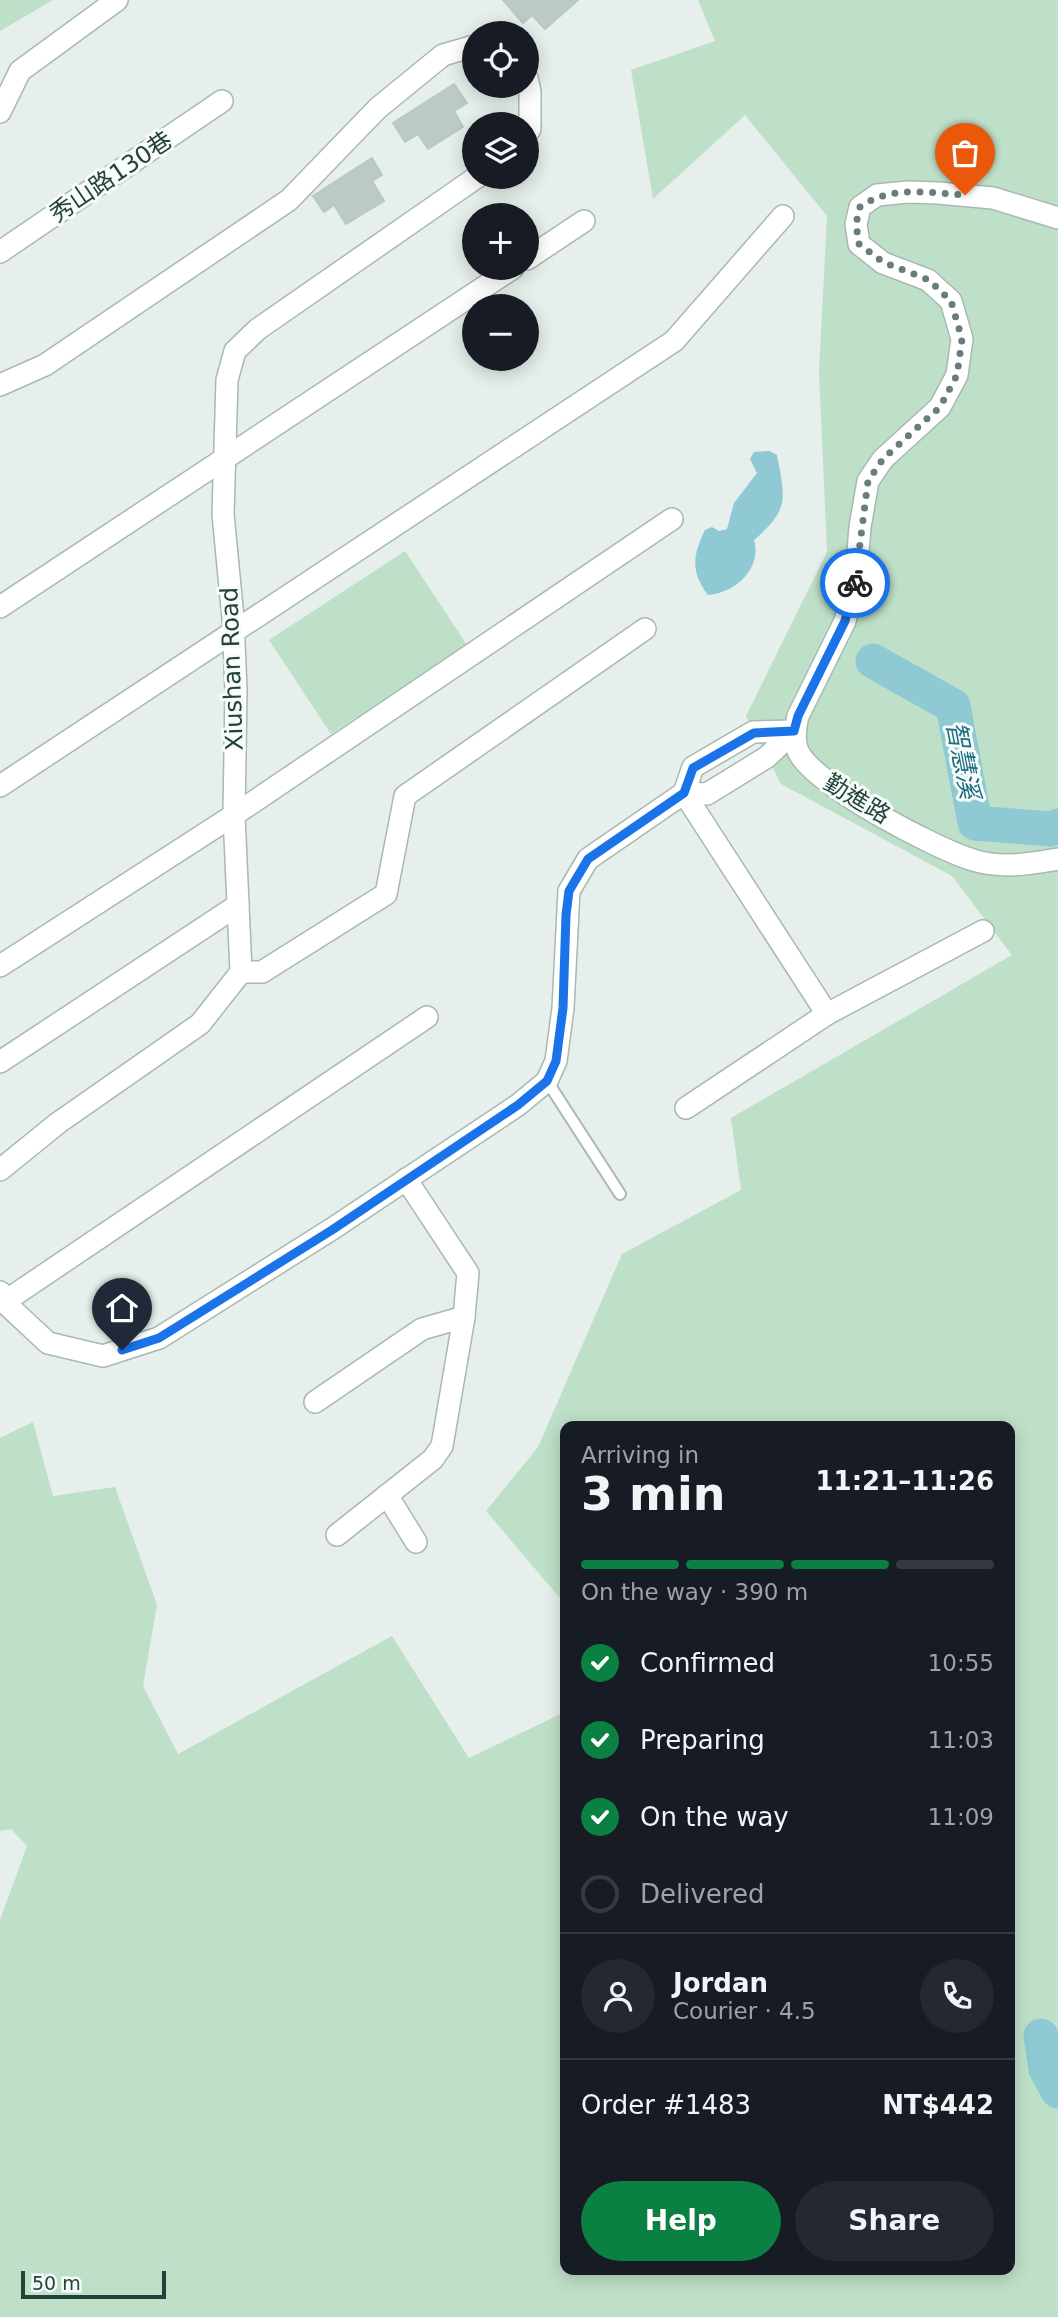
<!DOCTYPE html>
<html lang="en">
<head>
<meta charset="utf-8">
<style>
	body { margin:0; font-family:"DejaVu Sans","Noto Sans TC",sans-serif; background:#242831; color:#f1f3f6; height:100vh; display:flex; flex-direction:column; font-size:26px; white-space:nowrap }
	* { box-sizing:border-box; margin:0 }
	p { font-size:23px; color:#9ea1a6 }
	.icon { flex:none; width:38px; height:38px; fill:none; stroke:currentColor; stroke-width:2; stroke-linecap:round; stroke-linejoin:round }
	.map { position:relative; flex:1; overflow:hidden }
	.panel { position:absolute; left:560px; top:1421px; width:455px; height:854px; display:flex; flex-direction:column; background:#171b24; border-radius:14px; box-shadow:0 4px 18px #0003 }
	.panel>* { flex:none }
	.controls { position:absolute; left:462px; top:21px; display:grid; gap:14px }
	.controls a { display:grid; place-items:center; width:77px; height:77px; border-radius:50%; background:#171b24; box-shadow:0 4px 18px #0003; font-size:35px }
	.scale { position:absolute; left:21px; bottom:18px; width:145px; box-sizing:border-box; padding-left:7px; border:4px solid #24423a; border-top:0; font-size:19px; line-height:24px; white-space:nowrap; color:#24423a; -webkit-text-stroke:5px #f7fbf9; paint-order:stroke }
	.pin { position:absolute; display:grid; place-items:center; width:60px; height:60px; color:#fff; margin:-72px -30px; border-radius:50% 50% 50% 0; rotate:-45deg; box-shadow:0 0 7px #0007 }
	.pin .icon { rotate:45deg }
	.courier { position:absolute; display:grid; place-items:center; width:70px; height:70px; margin:-35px; border:5px solid #1a73e8; border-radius:50%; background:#fff; color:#222; box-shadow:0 2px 9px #0007 }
	.overview em { font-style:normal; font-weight:600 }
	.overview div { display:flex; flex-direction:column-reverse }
	.overview { display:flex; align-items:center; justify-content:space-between; height:119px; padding:0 21px }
	h1 { font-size:46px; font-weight:600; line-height:52px }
	.bar { display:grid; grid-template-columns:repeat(4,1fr); gap:10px 7px; align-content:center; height:84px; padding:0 21px }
	.bar i { height:9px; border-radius:5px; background:#363941 }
	.bar .on { background:#0b8043 }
	.bar p { grid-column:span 4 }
	.line { display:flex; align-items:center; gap:18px; padding:0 21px; border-top:2px solid #363941 }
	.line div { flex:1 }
	.round { display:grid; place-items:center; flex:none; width:74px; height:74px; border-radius:37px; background:#242831 }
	ol { padding:0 21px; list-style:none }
	li { display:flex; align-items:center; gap:21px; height:77px }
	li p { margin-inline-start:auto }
	li .icon { padding:7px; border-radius:50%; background:#0b8043; color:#fff; stroke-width:4 }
	li:last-child { color:#9ea1a6 }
	li i { width:38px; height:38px; border:4px solid #363941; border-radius:50% }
	.action { display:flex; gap:14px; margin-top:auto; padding:14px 21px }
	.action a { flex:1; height:80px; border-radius:42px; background:#0b8043; color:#fff; font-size:28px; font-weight:600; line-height:80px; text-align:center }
	.action a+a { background:#242831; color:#f1f3f6 }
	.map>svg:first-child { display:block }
	.green { fill:#bfe0c8 }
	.water { fill:#8ec9d4 }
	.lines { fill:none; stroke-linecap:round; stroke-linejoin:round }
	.river { stroke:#8ec9d4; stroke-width:35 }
	.building { fill:#bbcac4; stroke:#b8c9c2; stroke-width:2 }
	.lane-casing { stroke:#a8b8b2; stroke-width:14 }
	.street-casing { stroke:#a8b8b2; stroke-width:24 }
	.lane { stroke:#fff; stroke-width:10 }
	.street { stroke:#fff; stroke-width:21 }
	.done { stroke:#687f78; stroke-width:7; stroke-dasharray:0 12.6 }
	.route { stroke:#1a73e8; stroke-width:9 }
	.labels { text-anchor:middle; stroke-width:6; stroke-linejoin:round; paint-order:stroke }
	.street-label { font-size:24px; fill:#24423a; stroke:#f7fbf9 }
	.water-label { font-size:26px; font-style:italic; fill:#1c6f80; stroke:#f7fbf9 }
</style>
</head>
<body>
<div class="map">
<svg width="1058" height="2317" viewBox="0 0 1058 2317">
	<rect width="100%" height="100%" fill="#e6efeb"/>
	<g class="green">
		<path d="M 0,0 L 53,0 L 0,31 Z"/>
		<path d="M 698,0 L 1058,0 L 1058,2317 L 0,2317 L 0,1920 L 27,1846 L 11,1829 L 0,1831 L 0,1438 L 33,1422 L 53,1496 L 115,1487 L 157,1605 L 143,1686 L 178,1754 L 392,1636 L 469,1758 L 565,1712 L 565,2270 L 1010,2270 L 1010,1426 L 565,1426 L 565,1604 L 486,1511 L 538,1447 L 622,1254 L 741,1190 L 731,1118 L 1012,955 L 952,876 L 781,784 L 746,716 L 827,552 L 819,372 L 827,216 L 745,115 L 653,199 L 631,70 L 715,41 Z"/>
		<path d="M 405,551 L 467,645 L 331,734 L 269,640 Z"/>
	</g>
	<path class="water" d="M 769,451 L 777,455 C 785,499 790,509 754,540 C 762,569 735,593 708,595 C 690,571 693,555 705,530 L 712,527 L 719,531 L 727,529 L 734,503 L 757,473 L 750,459 L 754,452 Z"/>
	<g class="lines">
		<g class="river">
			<path d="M 873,661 L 953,706 L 975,823 L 1051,829 L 1058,826"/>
			<path d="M 1041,2036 L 1046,2069 L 1058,2091"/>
		</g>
	</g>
	<g class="building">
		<path d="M 503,0 L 578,0 L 545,29 L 532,15 L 523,23 Z"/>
		<path d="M 454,84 L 467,103 L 454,111 L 463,127 L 428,149 L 418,134 L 405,142 L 393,123 Z"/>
		<path d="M 372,158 L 382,175 L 372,181 L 384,201 L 346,224 L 334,205 L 324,212 L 313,196 Z"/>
	</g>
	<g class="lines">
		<defs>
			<path id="lane" d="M 547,1081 L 620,1194"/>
			<g id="street">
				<path d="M 527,78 L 530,92 L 530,129 L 527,133"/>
				<path d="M 0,112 L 20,71 L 117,0"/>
				<path d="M 1058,218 L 993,198 L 938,193 L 908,192 L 877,195 L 860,207 L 856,224 L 859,244 L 883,263 L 928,280 L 951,301 L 962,339 L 957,375 L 940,407 L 883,459 L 868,481 L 860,527 L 856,577 L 845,621 L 798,716 C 795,729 793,742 799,753 C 816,786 936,849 973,860 C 1002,869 1029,864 1058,859"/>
				<path d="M 0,252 L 222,101"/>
				<path d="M 527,259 L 584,221"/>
				<path d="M 0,385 L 45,365 L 289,200 L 378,108 L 443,55 L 474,46"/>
				<path d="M 0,607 L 513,268"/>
				<path d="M 0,786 L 674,341 L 783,216"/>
				<path d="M 684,793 L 827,1014"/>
				<path d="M 684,793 L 707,794 L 767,757 L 794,731"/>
				<path d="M 0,966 L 234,815 L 672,519"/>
				<path d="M 241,972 L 262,972 L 386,894 L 405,796 L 645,629"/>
				<path d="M 0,1062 L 238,905"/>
				<path d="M 686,1108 L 827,1014 L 983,931"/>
				<path d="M 0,1170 L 58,1123 L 200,1024 L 241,972 L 234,815 L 236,690 L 233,618 L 223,514 L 227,380 L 235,351 L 258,329 L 477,177"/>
				<path d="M 0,1292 L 4,1302 L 48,1343 L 103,1356 L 159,1338 L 332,1229 L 518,1105 L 547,1081 L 556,1061 L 563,1008 L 569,891 L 588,859 L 684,793 L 693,767 L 753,732 L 794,731"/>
				<path d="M 4,1302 L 427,1017"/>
				<path d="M 315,1402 L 422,1329 L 464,1317"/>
				<path d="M 387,1495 L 416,1542"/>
				<path d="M 337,1535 L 433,1459 L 442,1446 L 464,1317 L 468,1273 L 406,1179"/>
			</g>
		</defs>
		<use href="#lane" class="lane-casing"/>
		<use href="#street" class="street-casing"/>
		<use href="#lane" class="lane"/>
		<use href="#street" class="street"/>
	</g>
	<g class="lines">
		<path class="done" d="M 855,583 L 868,481 L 883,459 L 940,407 L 957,375 L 962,339 L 951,301 L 929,280 L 883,262 L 859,244 L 856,224 L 860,207 C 891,185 929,193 965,195"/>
		<path class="route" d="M 122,1350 L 159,1338 L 332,1230 L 518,1105 L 547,1081 L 556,1061 L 563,1008 L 566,915 L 569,891 L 588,859 L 684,793 L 693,768 L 754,733 L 794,731 L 798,716 L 845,621 L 855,583"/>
	</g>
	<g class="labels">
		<g class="street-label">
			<text transform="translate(111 177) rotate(-34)" y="8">秀山路130巷</text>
			<text transform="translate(232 669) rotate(-92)" y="8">Xiushan Road</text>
			<text transform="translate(857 799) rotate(31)" y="8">勤進路</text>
		</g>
		<g class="water-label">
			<text transform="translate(963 760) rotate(79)" y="9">智慧溪</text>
		</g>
	</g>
</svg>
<div class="controls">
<a><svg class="icon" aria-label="locate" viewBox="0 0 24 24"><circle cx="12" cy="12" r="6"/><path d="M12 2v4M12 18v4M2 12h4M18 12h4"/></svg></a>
<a><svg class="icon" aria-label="layers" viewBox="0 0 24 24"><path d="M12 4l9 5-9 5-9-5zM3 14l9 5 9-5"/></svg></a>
<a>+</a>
<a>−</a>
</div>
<div class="scale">50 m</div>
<div class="pin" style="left:965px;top:195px;background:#ea580c"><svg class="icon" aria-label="bag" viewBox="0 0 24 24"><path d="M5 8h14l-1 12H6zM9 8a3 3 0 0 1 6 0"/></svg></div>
<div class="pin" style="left:122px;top:1350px;background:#1f2937"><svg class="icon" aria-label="home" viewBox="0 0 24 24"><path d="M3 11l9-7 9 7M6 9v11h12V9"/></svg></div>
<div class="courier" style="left:855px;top:583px"><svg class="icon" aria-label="bike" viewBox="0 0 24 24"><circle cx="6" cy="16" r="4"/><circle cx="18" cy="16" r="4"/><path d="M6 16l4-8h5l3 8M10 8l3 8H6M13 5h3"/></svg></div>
<section class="panel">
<div class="overview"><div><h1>3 min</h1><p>Arriving in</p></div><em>11:21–11:26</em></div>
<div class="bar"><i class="on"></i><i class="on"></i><i class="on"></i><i></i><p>On the way · 390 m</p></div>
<ol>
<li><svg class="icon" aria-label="check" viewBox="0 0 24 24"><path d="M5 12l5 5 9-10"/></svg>Confirmed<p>10:55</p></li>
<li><svg class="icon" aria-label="check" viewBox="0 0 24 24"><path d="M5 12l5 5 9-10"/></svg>Preparing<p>11:03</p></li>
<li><svg class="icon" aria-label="check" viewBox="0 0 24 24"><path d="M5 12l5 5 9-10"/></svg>On the way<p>11:09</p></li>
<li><i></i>Delivered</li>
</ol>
<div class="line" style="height:126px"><a class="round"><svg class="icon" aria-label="person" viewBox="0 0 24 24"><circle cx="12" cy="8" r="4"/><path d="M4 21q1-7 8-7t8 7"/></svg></a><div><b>Jordan</b><p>Courier · 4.5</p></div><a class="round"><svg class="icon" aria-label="phone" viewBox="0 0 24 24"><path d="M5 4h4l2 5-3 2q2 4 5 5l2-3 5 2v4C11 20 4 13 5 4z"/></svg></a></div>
<div class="line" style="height:91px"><div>Order #1483</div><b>NT$442</b></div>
<div class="action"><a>Help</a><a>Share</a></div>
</section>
</div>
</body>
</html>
